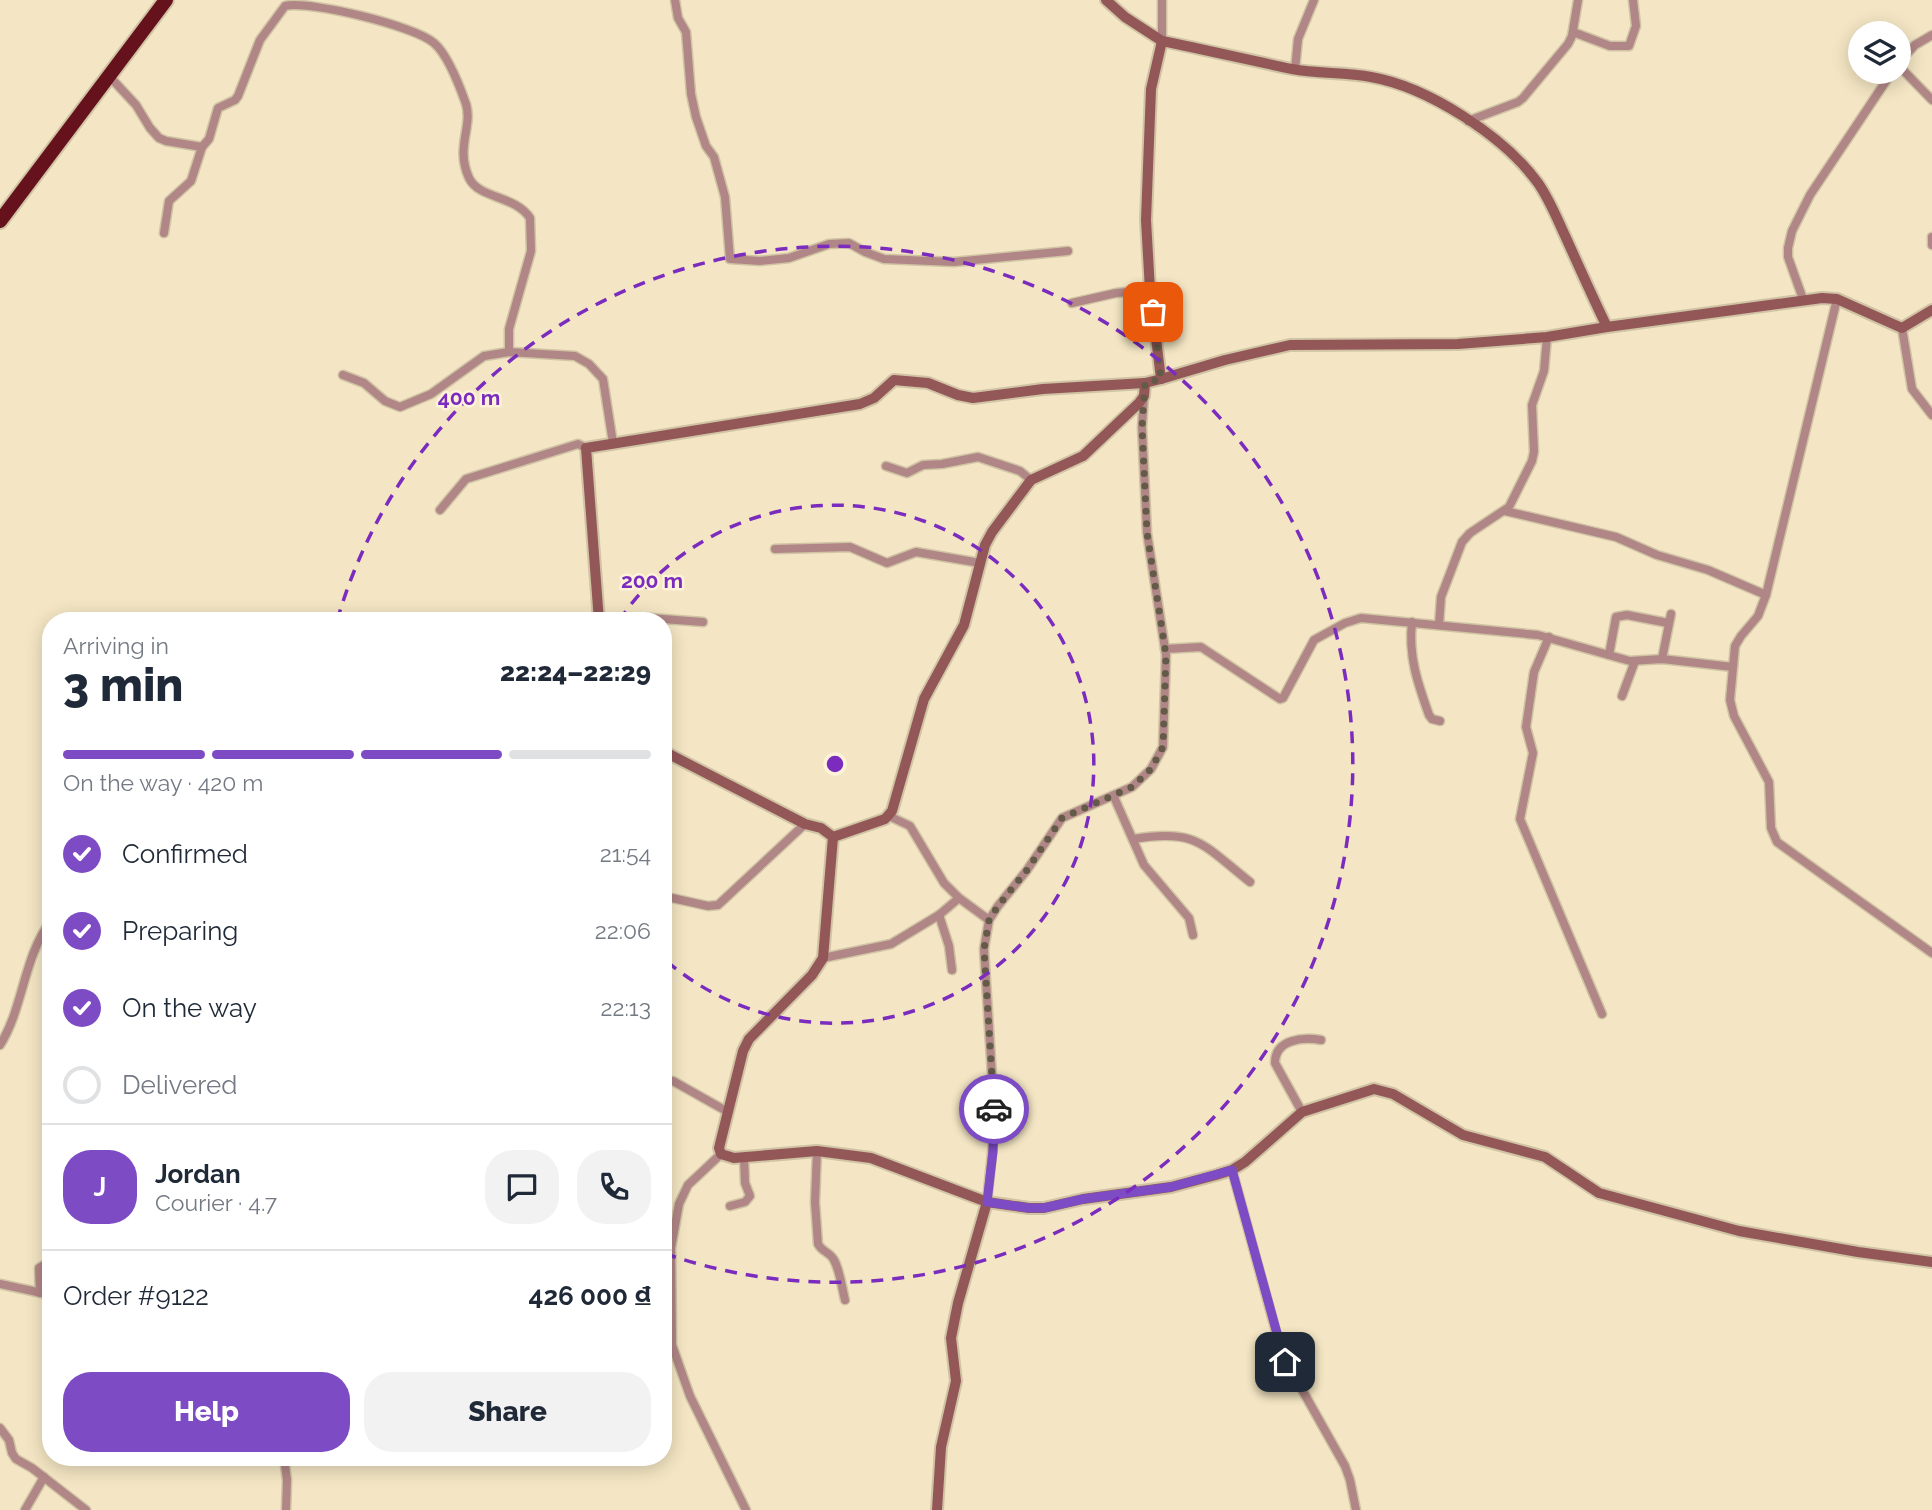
<!DOCTYPE html>
<html lang="en">
<head>
<meta charset="utf-8">
<style>
	body { margin:0; font-family:Raleway,sans-serif; background:#f2f2f3; color:#1f2937; height:100vh; display:flex; flex-direction:column; font-size:26px; white-space:nowrap }
	* { box-sizing:border-box; margin:0 }
	p { font-size:23px; color:#747a83 }
	.icon { flex:none; width:38px; height:38px; fill:none; stroke:currentColor; stroke-width:2; stroke-linecap:round; stroke-linejoin:round }
	.map { position:relative; flex:1; overflow:hidden }
	.side { position:absolute; left:42px; top:612px; width:630px; height:854px; display:flex; flex-direction:column; background:#fff; border-radius:28px; box-shadow:0 4px 18px #0003 }
	.side>* { flex:none }
	.fabs { position:absolute; left:1848px; top:21px; display:grid; gap:14px }
	.fabs a { display:grid; place-items:center; width:63px; height:63px; border-radius:50%; background:#fff; box-shadow:0 4px 18px #0003; font-size:35px }
	.pin { position:absolute; display:grid; place-items:center; width:60px; height:60px; color:#fff; margin:-30px; border-radius:14px; box-shadow:0 4px 10px #0006 }
	.courier { position:absolute; display:grid; place-items:center; width:70px; height:70px; margin:-35px; border:5px solid #7d4cc4; border-radius:50%; background:#fff; color:#222; box-shadow:0 2px 9px #0007 }
	.headline em { font-style:normal; font-weight:800 }
	.headline div { display:flex; flex-direction:column-reverse }
	.headline { display:flex; align-items:center; justify-content:space-between; height:119px; padding:0 21px }
	h1 { font-size:46px; font-weight:800; line-height:52px }
	.bar { display:grid; grid-template-columns:repeat(4,1fr); gap:10px 7px; align-content:center; height:84px; padding:0 21px }
	.bar i { height:9px; border-radius:5px; background:#e0e1e3 }
	.bar .selected { background:#7d4cc4 }
	.bar p { grid-column:span 4 }
	.line { display:flex; align-items:center; gap:18px; padding:0 21px; border-top:2px solid #e0e1e3 }
	.line div { flex:1 }
	.round { display:grid; place-items:center; flex:none; width:74px; height:74px; border-radius:28px; background:#f2f2f3 }
	ol { padding:0 21px; list-style:none }
	li { display:flex; align-items:center; gap:21px; height:77px }
	li p { margin-inline-start:auto }
	li .icon { padding:7px; border-radius:50%; background:#7d4cc4; color:#fff; stroke-width:4 }
	li:last-child { color:#747a83 }
	li i { width:38px; height:38px; border:4px solid #e0e1e3; border-radius:50% }
	.primary-button { display:flex; gap:14px; margin-top:auto; padding:14px 21px }
	.primary-button a { flex:1; height:80px; border-radius:28px; background:#7d4cc4; color:#fff; font-size:28px; font-weight:800; line-height:80px; text-align:center }
	.primary-button a+a { background:#f2f2f3; color:#1f2937 }
	.map>svg:first-child { display:block }
	.lines { fill:none; stroke-linecap:round; stroke-linejoin:round }
	.street-casing { stroke:#d0c4a5; stroke-width:11 }
	.secondary-casing { stroke:#d0c4a5; stroke-width:14 }
	.highway-casing { stroke:#d0c4a5; stroke-width:18 }
	.street { stroke:#b18686; stroke-width:8 }
	.secondary { stroke:#935758; stroke-width:10 }
	.highway { stroke:#66121d; stroke-width:14 }
	.done { stroke:#635b48; stroke-width:7; stroke-dasharray:0 12.6 }
	.route { stroke:#7d4cc4; stroke-width:9 }
	.ring { fill:none; stroke:#7b2cbf; stroke-width:3.5; stroke-dasharray:12 9 }
	.centre { fill:#7b2cbf; stroke:#fef3d9; stroke-width:3.5 }
	.ring-label { font-size:21px; text-anchor:middle; font-weight:bold; fill:#7b2cbf; stroke:#fef3d9; stroke-width:5; stroke-linejoin:round; paint-order:stroke }
</style>
</head>
<body>
<div class="map">
<svg width="1932" height="1510" viewBox="0 0 1932 1510">
	<rect width="100%" height="100%" fill="#f4e6c4"/>
	<g class="lines">
		<defs>
			<g id="street">
				<path d="M 675,0 L 678,18 L 686,32 L 691,94 L 696,117 L 706,146 L 714,157 L 725,197 L 730,259 L 760,261 L 789,258 L 829,244 L 849,243 L 865,252 L 884,259 L 954,262 L 1068,251"/>
				<path d="M 1162,0 L 1162,41"/>
				<path d="M 1573,32 L 1610,46 L 1629,46 L 1636,26 L 1633,0"/>
				<path d="M 1899,62 L 1915,45 L 1932,35"/>
				<path d="M 1899,66 L 1932,100"/>
				<path d="M 1295,70 L 1298,39 L 1314,0"/>
				<path d="M 110,77 L 136,105 L 150,128 L 159,138 L 166,141 L 202,147"/>
				<path d="M 1468,121 L 1518,102 L 1523,98 L 1568,44 L 1572,36 L 1578,0"/>
				<path d="M 164,233 L 169,201 L 191,181 L 202,147 L 209,139 L 218,108 L 235,100 L 238,96 L 260,40 L 285,6 C 309,0 415,26 434,43 C 447,54 460,87 466,104 C 473,127 455,147 469,178 C 479,199 515,195 530,218 L 531,251 L 509,329 L 509,352"/>
				<path d="M 1932,237 L 1932,245"/>
				<path d="M 1803,299 L 1788,257 L 1788,248 L 1792,231 L 1810,195 L 1892,72"/>
				<path d="M 1837,299 L 1766,595 L 1758,616 L 1741,636 L 1735,646 L 1730,700 L 1734,716 L 1769,782 L 1771,828 L 1777,842 L 1932,953"/>
				<path d="M 1072,303 L 1116,293 L 1150,290"/>
				<path d="M 1902,328 L 1912,389 L 1932,415"/>
				<path d="M 343,375 L 364,383 L 385,401 L 400,407 L 431,394 L 484,356 L 509,352 L 575,356 L 589,364 L 603,379 L 613,443"/>
				<path d="M 886,466 L 907,473 L 923,465 L 942,464 L 978,457 L 1020,471 L 1031,480"/>
				<path d="M 440,510 L 466,479 L 578,444 L 586,448"/>
				<path d="M 1505,511 L 1616,537 L 1657,555 L 1708,570 L 1766,595"/>
				<path d="M 775,549 L 850,547 L 887,563 L 916,552 L 980,563"/>
				<path d="M 606,621 L 650,618 L 703,622"/>
				<path d="M 1412,622 C 1408,656 1418,684 1429,715 L 1432,719 L 1440,721"/>
				<path d="M 1439,625 L 1441,597 L 1462,542 L 1470,533 L 1509,507 L 1532,461 L 1534,452 L 1532,405 L 1544,371 L 1547,337"/>
				<path d="M 1549,637 L 1534,672 L 1526,727 L 1533,753 L 1520,819 L 1602,1014"/>
				<path d="M 1165,649 L 1201,647 L 1280,699 L 1283,698 L 1314,640 L 1345,623 L 1361,618 L 1538,635 L 1630,661 L 1662,659 L 1733,667"/>
				<path d="M 1609,655 L 1616,617 L 1627,615 L 1668,623"/>
				<path d="M 1662,659 L 1671,614"/>
				<path d="M 1622,696 L 1635,661"/>
				<path d="M 1114,797 L 1144,865 L 1189,918 L 1193,935"/>
				<path d="M 889,816 L 910,826 L 944,883 L 959,898 L 989,920"/>
				<path d="M 1133,839 C 1197,828 1203,845 1250,882"/>
				<path d="M 663,896 L 708,906 L 718,905 L 805,824"/>
				<path d="M 939,915 L 949,946 L 952,970"/>
				<path d="M 823,958 L 891,944 L 939,915 L 959,898"/>
				<path d="M 0,1045 C 24,1007 23,957 51,921"/>
				<path d="M 663,1082 L 673,1081 L 728,1112"/>
				<path d="M 1302,1112 L 1275,1063 C 1275,1039 1303,1037 1321,1040"/>
				<path d="M 817,1151 L 815,1202 L 818,1244 C 822,1252 830,1252 834,1260 C 840,1271 842,1288 845,1300"/>
				<path d="M 721,1154 L 688,1185 L 679,1204 L 671,1248 L 672,1345 L 690,1396 L 746,1510"/>
				<path d="M 1232,1170 L 1282,1354 L 1345,1466 L 1350,1480 L 1356,1510"/>
				<path d="M 987,1202 L 995,1123 L 984,949 L 989,920 L 998,906 L 1027,870 L 1062,818 L 1132,787 L 1151,769 L 1163,747 L 1166,655 L 1147,533 L 1142,427 L 1144,396"/>
				<path d="M 730,1206 L 745,1202 L 750,1196 L 745,1183 L 744,1157"/>
				<path d="M 0,1284 L 51,1295"/>
				<path d="M 40,1293 L 39,1268 L 51,1261"/>
				<path d="M 0,1428 L 9,1440 L 12,1453 L 16,1459 L 32,1468 L 86,1510"/>
				<path d="M 284,1458 L 287,1480 L 286,1510"/>
				<path d="M 25,1510 L 44,1477"/>
			</g>
			<g id="secondary">
				<path d="M 1106,0 L 1125,17 L 1162,41"/>
				<path d="M 1161,379 L 1225,360 L 1290,345 L 1458,344 L 1547,337 L 1607,327"/>
				<path d="M 599,621 L 586,448 L 860,404 L 874,398 L 894,380 L 928,383 L 958,395 L 973,398 L 1043,389 L 1145,383 L 1161,379 L 1150,290 L 1146,220 L 1151,89 L 1162,41 C 1206,50 1249,60 1292,69 C 1318,74 1345,72 1371,77 C 1428,87 1504,136 1538,183 C 1550,200 1558,221 1567,240 C 1580,269 1593,298 1607,327 L 1822,298 L 1837,299 L 1902,328 L 1932,310"/>
				<path d="M 663,751 L 805,824 L 821,828 L 833,837 L 823,958 L 812,975 L 749,1039 L 743,1051 L 719,1148 L 721,1154 L 734,1158 L 817,1151 L 871,1158 L 987,1202 L 958,1303 L 951,1338 L 956,1381 L 941,1447 L 937,1510"/>
				<path d="M 833,837 L 885,819 L 892,811 L 924,699 L 964,625 L 985,545 L 992,532 L 1031,480 L 1083,456 L 1139,403 L 1144,396 L 1145,383"/>
				<path d="M 987,1202 L 1029,1208 L 1044,1208 L 1083,1199 L 1171,1187 L 1216,1175 L 1232,1170 L 1245,1162 L 1302,1112 L 1374,1089 L 1393,1094 L 1463,1135 L 1545,1157 L 1599,1193 L 1739,1231 L 1858,1252 L 1932,1262"/>
			</g>
			<path id="highway" d="M 0,221 L 166,0"/>
		</defs>
		<use href="#street" class="street-casing"/>
		<use href="#secondary" class="secondary-casing"/>
		<use href="#highway" class="highway-casing"/>
		<use href="#street" class="street"/>
		<use href="#secondary" class="secondary"/>
		<use href="#highway" class="highway"/>
	</g>
	<g class="lines">
		<path class="done" d="M 994,1109 L 984,949 L 989,920 L 998,906 L 1027,870 L 1062,818 L 1132,787 L 1151,769 L 1163,747 L 1166,655 L 1147,533 L 1142,427 L 1145,383 L 1161,379 L 1153,312"/>
		<path class="route" d="M 994,1109 L 993,1152 L 987,1202 L 1029,1208 L 1044,1208 L 1083,1199 L 1171,1187 L 1232,1170 L 1285,1362"/>
	</g>
	<g class="ring">
		<path d="M619 621A259 259 0 1 1 663 958"/>
		<path d="M337 621A518 518 0 1 1 666 1254"/>
	</g>
	<circle cx="835" cy="764" r="10" class="centre"/>
	<g class="ring-label">
		<text x="469" y="405">400 m</text>
		<text x="652" y="588">200 m</text>
	</g>
</svg>
<div class="fabs">
<a><svg class="icon" aria-label="layers" viewBox="0 0 24 24"><path d="M12 4l9 5-9 5-9-5zM3 14l9 5 9-5"/></svg></a>
</div>
<div class="pin" style="left:1153px;top:312px;background:#ea580c"><svg class="icon" aria-label="bag" viewBox="0 0 24 24"><path d="M5 8h14l-1 12H6zM9 8a3 3 0 0 1 6 0"/></svg></div>
<div class="pin" style="left:1285px;top:1362px;background:#1f2937"><svg class="icon" aria-label="home" viewBox="0 0 24 24"><path d="M3 11l9-7 9 7M6 9v11h12V9"/></svg></div>
<div class="courier" style="left:994px;top:1109px"><svg class="icon" aria-label="car" viewBox="0 0 24 24"><path d="M5 17H2v-5l4-1 3-4h7l3 4 3 1v5h-3M9 17h6M6 11h13"/><circle cx="7" cy="17" r="2"/><circle cx="17" cy="17" r="2"/></svg></div>
<section class="side">
<div class="headline"><div><h1>3 min</h1><p>Arriving in</p></div><em>22:24–22:29</em></div>
<div class="bar"><i class="selected"></i><i class="selected"></i><i class="selected"></i><i></i><p>On the way · 420 m</p></div>
<ol>
<li><svg class="icon" aria-label="check" viewBox="0 0 24 24"><path d="M5 12l5 5 9-10"/></svg>Confirmed<p>21:54</p></li>
<li><svg class="icon" aria-label="check" viewBox="0 0 24 24"><path d="M5 12l5 5 9-10"/></svg>Preparing<p>22:06</p></li>
<li><svg class="icon" aria-label="check" viewBox="0 0 24 24"><path d="M5 12l5 5 9-10"/></svg>On the way<p>22:13</p></li>
<li><i></i>Delivered</li>
</ol>
<div class="line" style="height:126px"><b class="round" style="background:#7d4cc4;color:#fff">J</b><div><b>Jordan</b><p>Courier · 4.7</p></div><a class="round"><svg class="icon" aria-label="chat" viewBox="0 0 24 24"><path d="M4 5h16v11H9l-5 4z"/></svg></a><a class="round"><svg class="icon" aria-label="phone" viewBox="0 0 24 24"><path d="M5 4h4l2 5-3 2q2 4 5 5l2-3 5 2v4C11 20 4 13 5 4z"/></svg></a></div>
<div class="line" style="height:91px"><div>Order #9122</div><b>426 000 ₫</b></div>
<div class="primary-button"><a>Help</a><a>Share</a></div>
</section>
</div>
</body>
</html>
